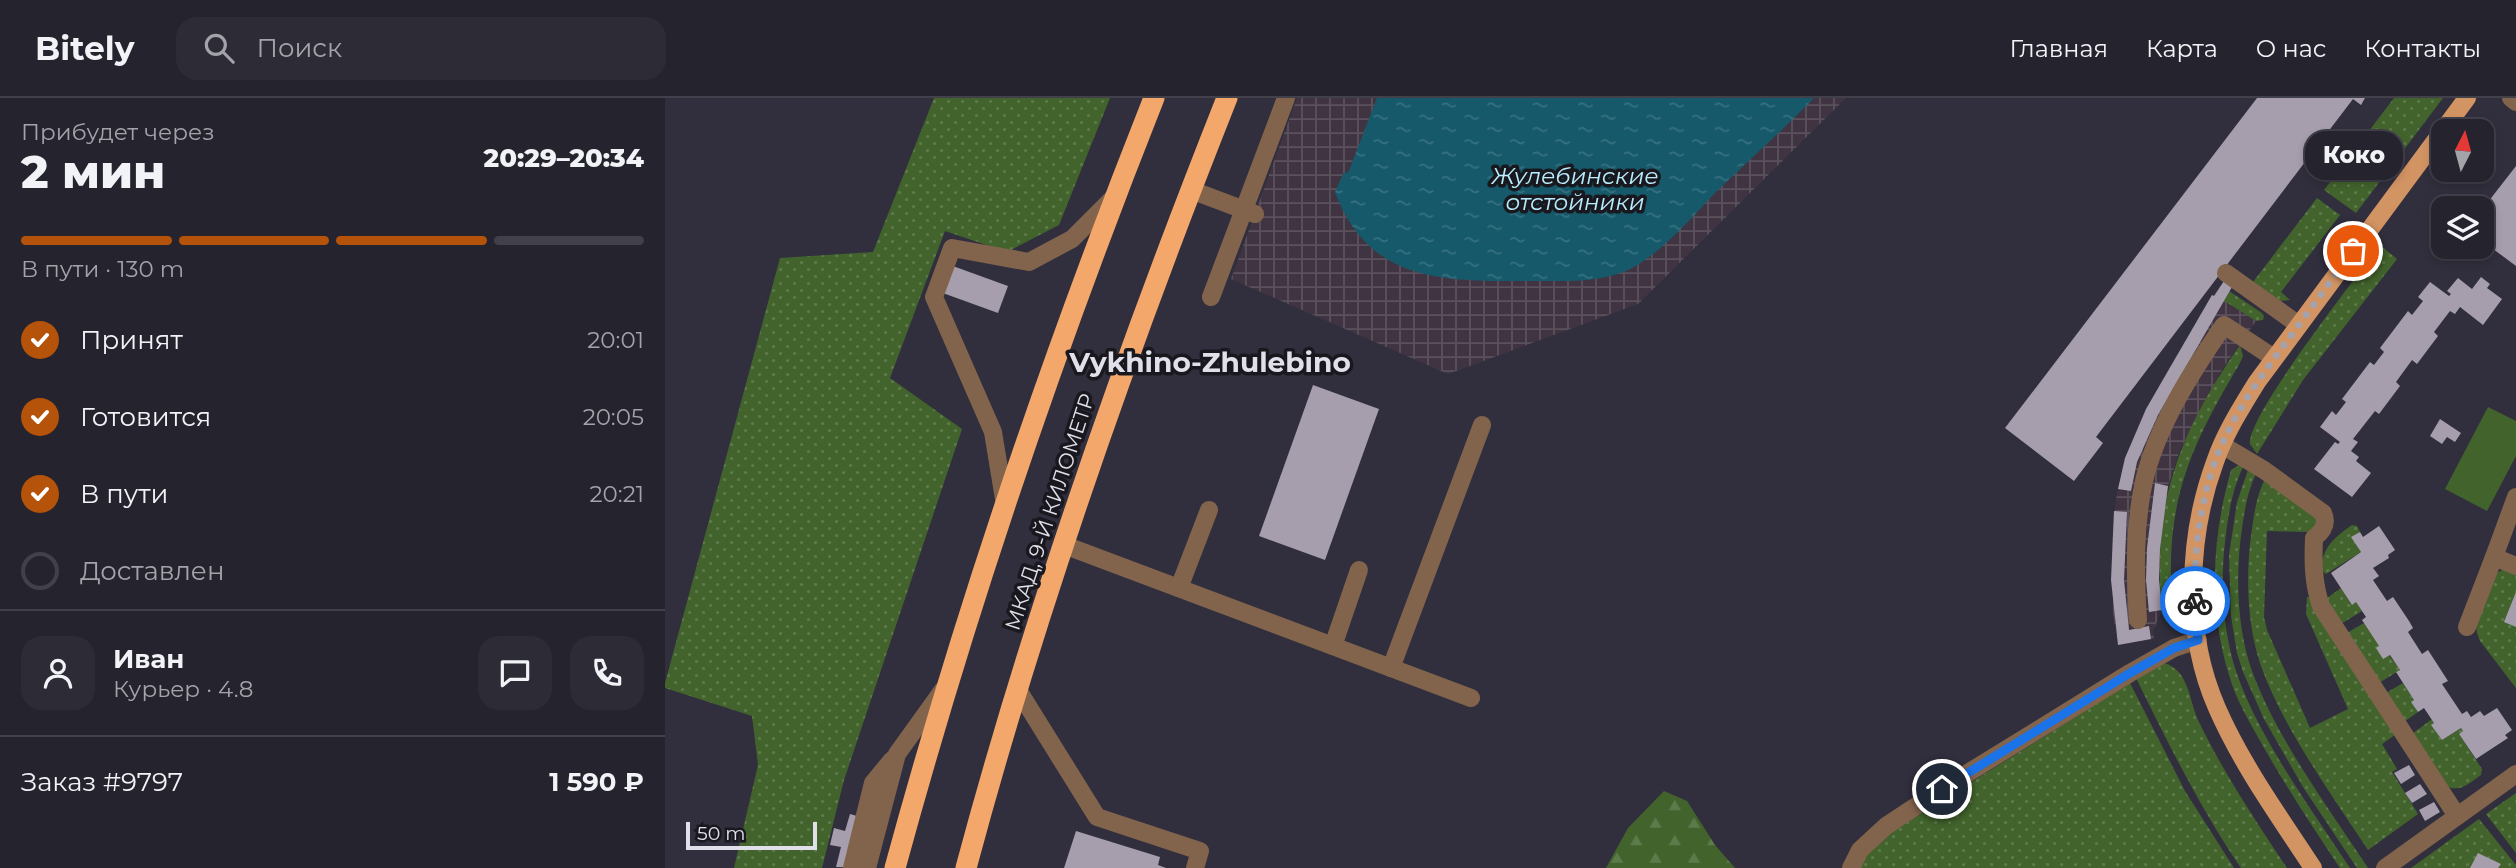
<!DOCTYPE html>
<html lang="ru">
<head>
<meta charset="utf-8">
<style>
	body { margin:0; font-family:Montserrat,sans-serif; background:#2d2b36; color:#f1f3f6; height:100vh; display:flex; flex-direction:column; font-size:26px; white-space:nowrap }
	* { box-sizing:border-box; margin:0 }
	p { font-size:23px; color:#a3a4aa }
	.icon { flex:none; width:38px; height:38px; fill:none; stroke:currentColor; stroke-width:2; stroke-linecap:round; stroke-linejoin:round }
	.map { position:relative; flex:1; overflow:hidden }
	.details { display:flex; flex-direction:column; background:#25232e; width:665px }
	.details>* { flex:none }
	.needle { width:46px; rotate:6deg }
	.fabs { position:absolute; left:1766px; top:21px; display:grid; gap:14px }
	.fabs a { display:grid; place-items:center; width:63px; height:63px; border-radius:14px; background:#25232e; box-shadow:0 4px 10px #0003,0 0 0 2px #42404a; font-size:35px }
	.scale { position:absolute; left:21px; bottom:18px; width:131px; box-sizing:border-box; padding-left:7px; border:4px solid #e1e0ea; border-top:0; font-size:19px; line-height:24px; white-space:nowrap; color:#e1e0ea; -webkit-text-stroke:5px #19181e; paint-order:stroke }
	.pin { position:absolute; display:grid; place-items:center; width:60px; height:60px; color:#fff; margin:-30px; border:4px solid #fff; border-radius:50%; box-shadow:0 2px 7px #0007 }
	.courier { position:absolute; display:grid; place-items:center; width:70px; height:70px; margin:-35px; border:5px solid #1a73e8; border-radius:50%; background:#fff; color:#222; box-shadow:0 2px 9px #0007 }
	.bubble { position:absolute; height:49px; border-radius:21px; background:#25232e; box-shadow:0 4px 10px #0003,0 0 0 2px #42404a; font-size:23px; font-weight:800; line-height:49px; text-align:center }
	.summary em { font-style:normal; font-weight:800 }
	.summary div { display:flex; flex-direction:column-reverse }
	.summary { display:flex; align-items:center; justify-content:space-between; height:119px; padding:0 21px }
	h1 { font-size:46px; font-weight:800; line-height:52px }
	.bar { display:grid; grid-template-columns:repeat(4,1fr); gap:10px 7px; align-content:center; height:84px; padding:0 21px }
	.bar i { height:9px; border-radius:5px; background:#42404a }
	.bar .selected { background:#b45309 }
	.bar p { grid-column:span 4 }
	.line { display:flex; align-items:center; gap:18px; padding:0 21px; border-top:2px solid #42404a }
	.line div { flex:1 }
	.round { display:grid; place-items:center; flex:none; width:74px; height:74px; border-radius:21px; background:#2d2b36 }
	ol { padding:0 21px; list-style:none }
	li { display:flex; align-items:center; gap:21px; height:77px }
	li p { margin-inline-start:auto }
	li .icon { padding:7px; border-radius:50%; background:#b45309; color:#fff; stroke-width:4 }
	li:last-child { color:#a3a4aa }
	li i { width:38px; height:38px; border:4px solid #42404a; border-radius:50% }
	header { display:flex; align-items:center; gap:42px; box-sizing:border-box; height:98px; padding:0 35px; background:#25232e; border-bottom:2px solid #42404a }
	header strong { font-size:33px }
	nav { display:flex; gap:38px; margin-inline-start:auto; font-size:24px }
	.search { width:490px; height:63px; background:#2d2b36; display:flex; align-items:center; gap:18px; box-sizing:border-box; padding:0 24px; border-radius:21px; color:#a3a4aa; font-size:26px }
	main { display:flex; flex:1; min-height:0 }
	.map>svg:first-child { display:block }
	.industrial { fill:url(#industrial-grid) }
	.grass { fill:url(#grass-dots) }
	.forest { fill:url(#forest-firs) }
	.garden { fill:#42642c }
	.water { fill:url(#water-ripples) }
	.building { fill:#a69dad }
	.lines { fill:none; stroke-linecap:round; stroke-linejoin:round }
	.minor { stroke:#82644c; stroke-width:18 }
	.major { stroke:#d39463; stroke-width:18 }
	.highway { stroke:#f3a76b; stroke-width:21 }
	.done { stroke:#a3a2ad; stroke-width:7; stroke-dasharray:0 12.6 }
	.route { stroke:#1a73e8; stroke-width:9 }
	.labels { text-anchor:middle; stroke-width:7; stroke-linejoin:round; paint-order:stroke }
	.street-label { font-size:21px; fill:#e1e0ea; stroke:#19181e }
	.water-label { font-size:23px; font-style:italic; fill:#b8edfe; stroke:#19181e }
	.district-label { font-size:28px; font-weight:bold; fill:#e1e0ea; stroke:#19181e }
</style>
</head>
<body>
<header>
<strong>Bitely</strong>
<div class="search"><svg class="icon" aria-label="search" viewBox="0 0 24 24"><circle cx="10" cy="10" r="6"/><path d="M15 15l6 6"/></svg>Поиск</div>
<nav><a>Главная</a><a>Карта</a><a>О нас</a><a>Контакты</a></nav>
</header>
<main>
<section class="details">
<div class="summary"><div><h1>2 мин</h1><p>Прибудет через</p></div><em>20:29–20:34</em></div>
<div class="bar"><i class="selected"></i><i class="selected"></i><i class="selected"></i><i></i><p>В пути · 130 m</p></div>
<ol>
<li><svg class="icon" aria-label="check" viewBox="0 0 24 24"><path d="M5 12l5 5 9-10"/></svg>Принят<p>20:01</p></li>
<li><svg class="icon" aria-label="check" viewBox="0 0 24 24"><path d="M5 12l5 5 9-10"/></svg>Готовится<p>20:05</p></li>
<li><svg class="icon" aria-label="check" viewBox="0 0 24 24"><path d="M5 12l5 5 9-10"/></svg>В пути<p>20:21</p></li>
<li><i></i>Доставлен</li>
</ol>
<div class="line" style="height:126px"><a class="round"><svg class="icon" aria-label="person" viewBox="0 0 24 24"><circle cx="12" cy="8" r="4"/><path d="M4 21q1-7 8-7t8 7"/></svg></a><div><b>Иван</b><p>Курьер · 4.8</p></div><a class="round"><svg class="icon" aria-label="chat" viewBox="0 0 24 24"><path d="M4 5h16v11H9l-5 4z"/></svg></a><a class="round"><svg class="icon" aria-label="phone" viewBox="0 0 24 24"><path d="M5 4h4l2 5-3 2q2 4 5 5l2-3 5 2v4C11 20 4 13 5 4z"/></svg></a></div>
<div class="line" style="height:91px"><div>Заказ #9797</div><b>1 590 ₽</b></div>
</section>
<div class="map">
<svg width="1851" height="770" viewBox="0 0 1851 770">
	<defs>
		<pattern id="industrial-grid" width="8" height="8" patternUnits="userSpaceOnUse" patternTransform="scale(1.75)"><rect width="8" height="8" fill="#403442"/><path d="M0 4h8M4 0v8" fill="none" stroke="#5b515d"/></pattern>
		<pattern id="grass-dots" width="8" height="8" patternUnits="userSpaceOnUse" patternTransform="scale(1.75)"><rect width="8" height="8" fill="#42642c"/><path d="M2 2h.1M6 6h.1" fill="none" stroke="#5d7a4b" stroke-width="1.8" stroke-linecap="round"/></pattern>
		<pattern id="forest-firs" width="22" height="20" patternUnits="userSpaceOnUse" patternTransform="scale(1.75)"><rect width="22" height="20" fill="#42642c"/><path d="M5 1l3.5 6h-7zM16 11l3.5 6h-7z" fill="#5d7a4b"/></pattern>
		<pattern id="water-ripples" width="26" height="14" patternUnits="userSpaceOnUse" patternTransform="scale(1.75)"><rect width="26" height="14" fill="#15596b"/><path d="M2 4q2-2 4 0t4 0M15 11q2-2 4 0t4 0" fill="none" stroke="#377180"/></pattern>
	</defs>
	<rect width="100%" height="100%" fill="#312f3d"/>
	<g class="industrial">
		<path d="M 632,0 L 1181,0 L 973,206 L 783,276 L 566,181 Z"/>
		<path d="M 1559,183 L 1567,189 L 1559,202 L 1591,223 L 1558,270 L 1544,297 L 1515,352 L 1503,388 L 1494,481 L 1497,512 L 1488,533 L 1489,541 L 1453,547 L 1448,514 L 1447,449 L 1451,401 L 1460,360 L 1493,290 L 1547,197 L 1549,197 Z"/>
	</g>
	<g class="grass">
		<path d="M 269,0 L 445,0 L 394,127 L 342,154 L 280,133 L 225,280 L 297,331 L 179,682 L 157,770 L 69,770 L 93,667 L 87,618 L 0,590 L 0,585 L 115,160 L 208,154 Z"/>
		<path d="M 1729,0 L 1778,0 L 1691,115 L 1659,92 Z"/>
		<path d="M 1652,100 L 1675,117 L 1616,194 L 1625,202 L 1615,203 L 1588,184 Z"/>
		<path d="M 1715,147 L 1732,161 L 1638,282 L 1592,356 L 1585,346 C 1582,317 1692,179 1715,147 Z"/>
		<path d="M 1564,193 L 1597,215 L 1599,218 L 1598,222 L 1591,223 L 1558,202 Z"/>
		<path d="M 1575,247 L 1578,258 L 1575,265 C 1526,347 1500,403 1507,502 L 1506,509 L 1497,512 C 1486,406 1515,333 1575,247 Z"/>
		<path d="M 1574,367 L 1579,367 C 1567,391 1563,418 1560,444 C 1555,487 1558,535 1572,576 C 1595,642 1647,712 1685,770 L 1675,770 C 1648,730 1622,690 1598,648 C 1585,625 1571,602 1564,577 C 1543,509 1547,439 1566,372 Z"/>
		<path d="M 1584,369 L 1592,374 C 1581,395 1578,422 1575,446 C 1571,487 1573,533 1587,573 C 1612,641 1663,709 1703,770 L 1692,770 L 1638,689 L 1599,621 L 1578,574 L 1572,555 L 1566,518 L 1564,457 L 1572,404 Z"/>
		<path d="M 1601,379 L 1648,413 L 1653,425 L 1644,434 L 1602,433 L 1599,519 L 1602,532 L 1645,630 L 1683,611 L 1641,516 L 1642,499 L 1645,499 L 1730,637 L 1717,646 L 1732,671 L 1727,674 L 1753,716 L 1703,752 C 1667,697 1618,630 1596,568 C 1583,530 1581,486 1585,446 C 1588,424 1590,399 1601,379 Z"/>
		<path d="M 1687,427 L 1692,428 L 1695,434 L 1687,439 L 1696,454 L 1661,476 L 1657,473 C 1655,451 1670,439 1687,427 Z"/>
		<path d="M 1837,472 L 1851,473 L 1851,590 L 1815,543 L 1812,535 L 1811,528 L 1832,475 Z"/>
		<path d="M 1676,490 L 1686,506 L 1691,504 L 1697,513 L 1676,526 L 1662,500 Z"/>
		<path d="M 1699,525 C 1710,542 1724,555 1735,572 L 1714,585 L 1682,535 Z"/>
		<path d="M 1499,565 C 1524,572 1524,602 1533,622 C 1558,674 1590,722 1622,770 L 1576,770 C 1535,710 1503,645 1471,580 Z"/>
		<path d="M 1465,585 L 1520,693 L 1569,770 L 1195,770 L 1202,757 L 1225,735 Z"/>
		<path d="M 1738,585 L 1749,602 L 1747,604 L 1753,614 L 1739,624 L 1721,595 Z"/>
		<path d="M 1767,621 L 1769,625 L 1767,627 L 1777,642 L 1796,630 L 1798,633 L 1794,636 L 1817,671 L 1816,677 C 1804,685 1795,695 1781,688 L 1747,636 Z"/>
		<path d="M 1851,695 L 1851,755 L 1821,716 Z"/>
		<path d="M 1814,721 L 1851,767 L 1851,770 L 1746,770 Z"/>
	</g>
	<path class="forest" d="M 999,693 L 1022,703 L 1050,747 L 1070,770 L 941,770 L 963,730 Z"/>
	<path class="garden" d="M 1823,309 L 1851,323 L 1851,358 L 1822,413 L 1780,391 Z"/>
	<path class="water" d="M 712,0 L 1149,0 C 1118,32 1084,62 1051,94 C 1026,120 1000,151 969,169 C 940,185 902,183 870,183 C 785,183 705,188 670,94 L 679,74 L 683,75 Z"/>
	<g class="building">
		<path d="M 1592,0 L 1700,0 L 1696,7 L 1688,1 L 1431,339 L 1438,345 L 1409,383 L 1340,330 Z"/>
		<path d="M 1851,68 L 1851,168 L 1816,142 L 1816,113 Z"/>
		<path d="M 285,167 L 343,188 L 333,215 L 275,194 Z"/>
		<path d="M 1816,179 L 1825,186 L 1822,190 L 1837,201 L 1818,227 L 1795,209 L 1790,216 L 1785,213 L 1769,234 L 1773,238 L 1752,266 L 1747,262 L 1731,284 L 1735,288 L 1714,316 L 1710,313 L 1688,341 L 1693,344 L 1686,353 L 1694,359 L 1691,363 L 1706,375 L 1687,399 L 1649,371 L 1670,344 L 1673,346 L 1675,344 L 1655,329 L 1667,313 L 1671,317 L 1681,304 L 1677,301 L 1705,264 L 1709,267 L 1719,254 L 1715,250 L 1743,213 L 1747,217 L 1758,203 L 1753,199 L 1765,184 L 1784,198 L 1786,196 L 1782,193 L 1793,180 L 1807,191 Z"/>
		<path d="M 1559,183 L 1567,189 L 1493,317 L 1472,364 L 1466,393 L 1453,391 L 1460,360 L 1481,311 L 1547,197 L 1549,198 Z"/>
		<path d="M 648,287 L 714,311 L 660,462 L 594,438 Z"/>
		<path d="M 1775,321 L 1796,335 L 1790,344 L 1782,339 L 1777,346 L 1765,338 Z"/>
		<path d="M 1490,385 L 1503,388 L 1495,451 L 1494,481 L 1497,512 L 1484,514 L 1481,482 L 1482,450 Z"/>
		<path d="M 1449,413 L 1462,414 L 1459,482 L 1464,532 L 1484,528 L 1486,541 L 1453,547 L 1446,482 Z"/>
		<path d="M 1714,428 L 1730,452 L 1723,457 L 1724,460 L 1708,470 L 1714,478 L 1708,482 L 1722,503 L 1728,499 L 1744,523 L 1748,530 L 1743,534 L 1757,556 L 1763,552 L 1783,583 L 1777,586 L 1797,616 L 1802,613 L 1806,619 L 1815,613 L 1819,618 L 1832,610 L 1847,632 L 1840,637 L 1843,640 L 1811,661 L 1794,636 L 1798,633 L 1796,630 L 1777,642 L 1766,627 L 1769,625 L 1759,610 L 1753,614 L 1746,604 L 1749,602 L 1731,574 L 1735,572 L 1725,557 L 1718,561 L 1711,550 L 1714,548 L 1697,522 L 1701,519 L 1691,504 L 1687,507 L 1666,475 L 1696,454 L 1686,439 L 1695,434 L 1698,439 Z"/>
		<path d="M 1851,494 L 1851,529 L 1839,524 Z"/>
		<path d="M 1744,667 L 1750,677 L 1736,686 L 1729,675 Z"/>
		<path d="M 1755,686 L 1762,696 L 1747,705 L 1740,695 Z"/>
		<path d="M 1769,704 L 1775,714 L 1760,723 L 1754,712 Z"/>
		<path d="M 185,716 L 220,726 L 208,770 L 171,769 L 176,749 L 165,747 L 169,730 L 180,733 Z"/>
		<path d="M 411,733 L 495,759 L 493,767 L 501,770 L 399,770 Z"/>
		<path d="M 1813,755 L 1836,766 L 1833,770 L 1805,770 Z"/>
	</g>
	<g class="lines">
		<g class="minor">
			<path d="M 1846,0 L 1851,4"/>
			<path d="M 526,92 L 590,116"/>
			<path d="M 1561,175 L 1634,227"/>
			<path d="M 546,199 L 621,0"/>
			<path d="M 1557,347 L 1599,372 L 1658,415 C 1663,426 1658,433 1649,440 C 1648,464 1648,485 1656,508 L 1792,718"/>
			<path d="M 1851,399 L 1829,459 L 1851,468"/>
			<path d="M 340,407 L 328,334 L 269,199 L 287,150 L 364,164 L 407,141 L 450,98"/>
			<path d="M 399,447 L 806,600"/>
			<path d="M 514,490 L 544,412"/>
			<path d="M 1473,522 C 1470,476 1469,429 1479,383 C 1492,328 1527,273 1559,227 L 1609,260"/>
			<path d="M 1802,529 L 1829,459"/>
			<path d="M 668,548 L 694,472"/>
			<path d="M 726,570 L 817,327"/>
			<path d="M 353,592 L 432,719 L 535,753 L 530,770"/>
			<path d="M 187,770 L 208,685 L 227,662"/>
			<path d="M 202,770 L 232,656 L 278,592"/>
			<path d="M 1186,770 L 1195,752 L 1221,728 L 1277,691 L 1465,575 L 1509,550 L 1533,542"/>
			<path d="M 1720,770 L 1851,676"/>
		</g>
		<path class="major" d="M 1648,770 C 1614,718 1577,667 1552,610 C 1519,536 1522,440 1550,364 C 1560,335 1576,310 1592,284 L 1802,0"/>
		<g class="highway">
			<path d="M 230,770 C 301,509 389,252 489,0"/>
			<path d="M 301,770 C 371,508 462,252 562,0"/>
		</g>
	</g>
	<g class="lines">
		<path class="done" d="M 1530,503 C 1529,456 1534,411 1549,366 C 1565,321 1593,282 1622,243 C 1644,213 1666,183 1688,153"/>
		<path class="route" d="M 1277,691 L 1465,575 L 1509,550 L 1533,542 L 1530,503"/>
	</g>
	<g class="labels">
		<g class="street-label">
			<text transform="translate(385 414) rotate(-72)" y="7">МКАД, 9-Й КИЛОМЕТР</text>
		</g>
		<g class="water-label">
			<text x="910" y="86">Жулебинские<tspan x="910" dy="26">отстойники</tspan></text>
		</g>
		<g class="district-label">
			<text x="545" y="274">Vykhino-Zhulebino</text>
		</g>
	</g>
</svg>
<div class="fabs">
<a><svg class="needle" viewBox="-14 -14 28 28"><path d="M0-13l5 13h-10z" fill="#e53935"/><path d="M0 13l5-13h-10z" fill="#a3a4aa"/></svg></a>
<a><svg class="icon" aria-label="layers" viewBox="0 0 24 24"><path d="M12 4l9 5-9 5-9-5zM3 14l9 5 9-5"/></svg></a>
</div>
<div class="scale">50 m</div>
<div class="pin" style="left:1688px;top:153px;background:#ea580c"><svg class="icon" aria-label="bag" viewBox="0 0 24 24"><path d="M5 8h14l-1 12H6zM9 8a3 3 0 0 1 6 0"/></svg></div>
<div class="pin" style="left:1277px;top:691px;background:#1f2937"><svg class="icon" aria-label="home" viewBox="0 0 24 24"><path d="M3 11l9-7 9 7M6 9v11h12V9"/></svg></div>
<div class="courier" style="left:1530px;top:503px"><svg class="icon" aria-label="bike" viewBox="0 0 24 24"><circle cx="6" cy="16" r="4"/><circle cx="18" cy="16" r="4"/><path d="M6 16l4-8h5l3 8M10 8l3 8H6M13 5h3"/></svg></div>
<div class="bubble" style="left:1640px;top:33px;width:98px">Коко</div>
</div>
</main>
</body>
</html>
